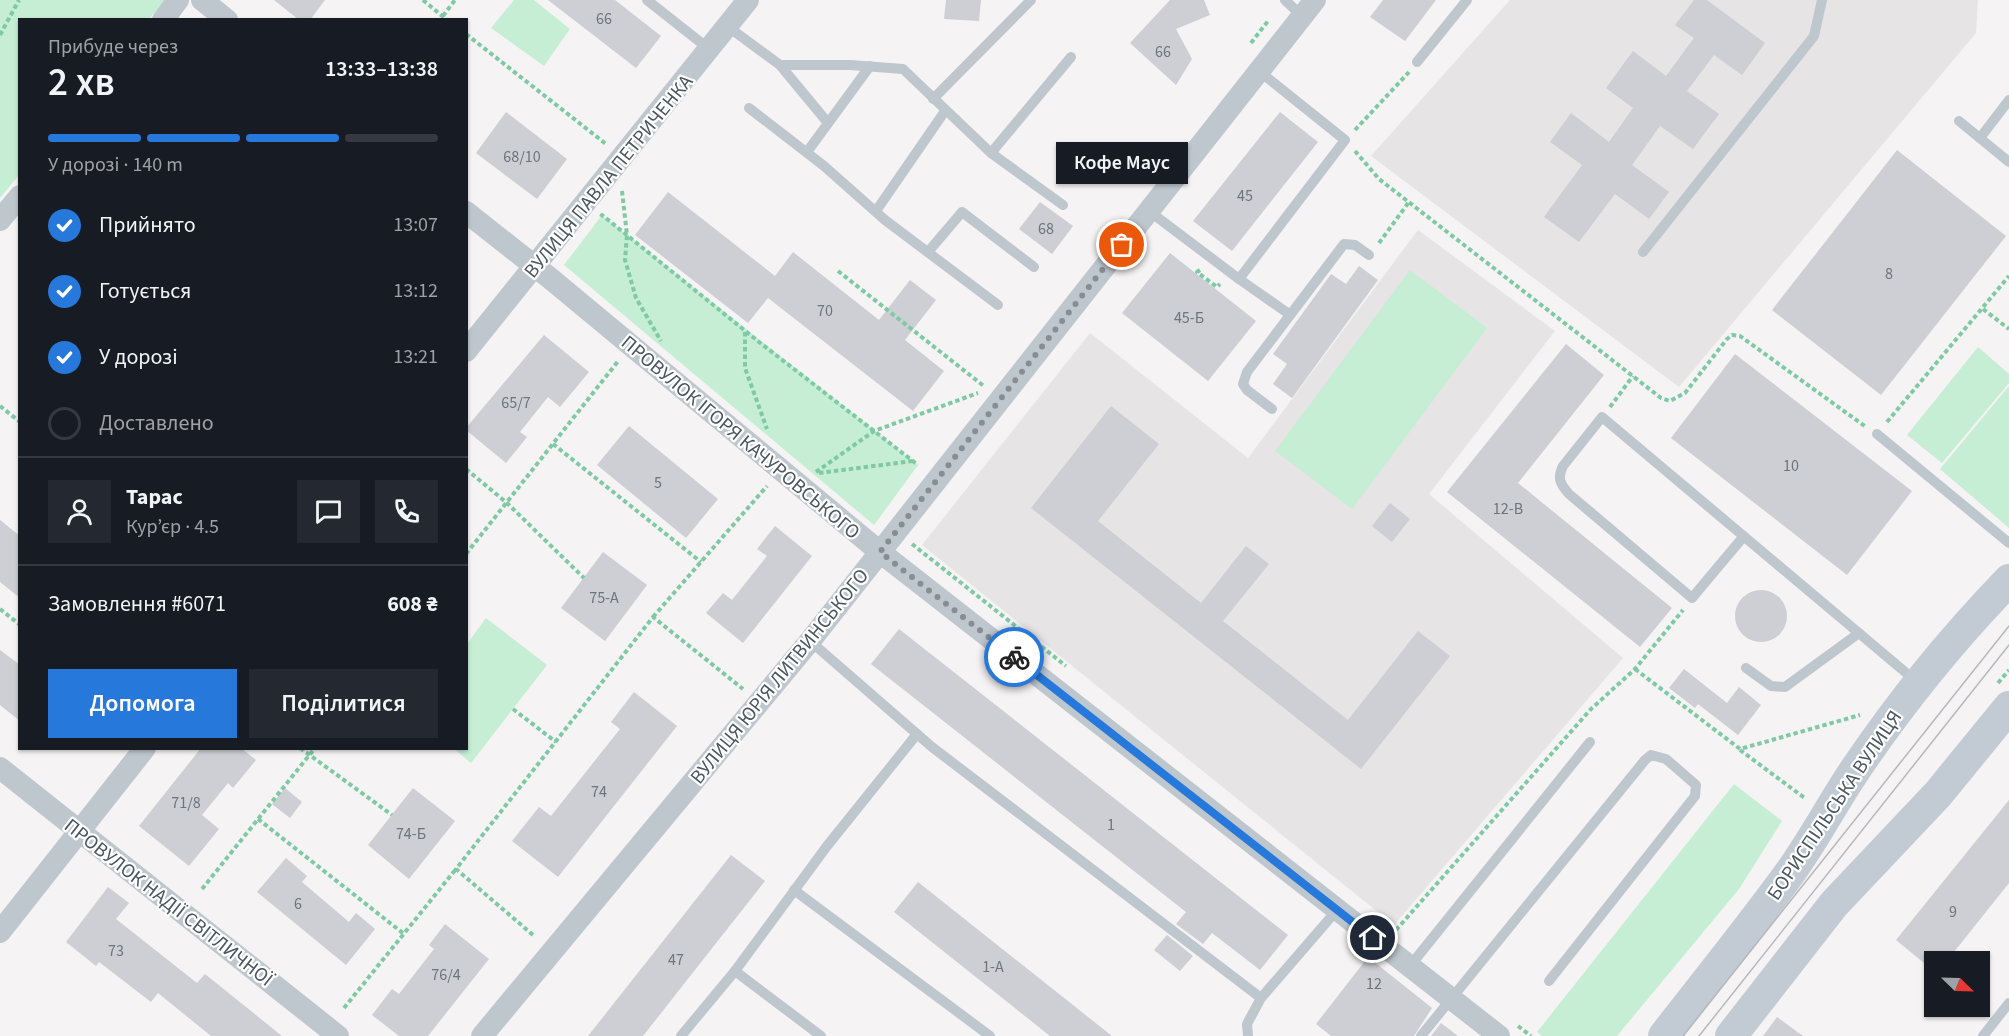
<!DOCTYPE html>
<html lang="uk">
<head>
<meta charset="utf-8">
<style>
	body { margin:0; font-family:"Source Sans 3",sans-serif; background:#242831; color:#f1f3f6; height:100vh; display:flex; flex-direction:column; font-size:22px; white-space:nowrap }
	* { box-sizing:border-box; margin:0 }
	p { font-size:20px; color:#9ea1a6 }
	.icon { flex:none; width:33px; height:33px; fill:none; stroke:currentColor; stroke-width:2; stroke-linecap:round; stroke-linejoin:round }
	.map { position:relative; flex:1; overflow:hidden }
	.details { position:absolute; left:18px; top:18px; width:450px; height:732px; display:flex; flex-direction:column; background:#171b24; border-radius:0px; box-shadow:0 2px 4px #0004 }
	.details>* { flex:none }
	.needle { width:39px; rotate:113deg }
	.fabs { position:absolute; left:1924px; top:951px; display:grid; gap:12px }
	.fabs a { display:grid; place-items:center; width:66px; height:66px; border-radius:0px; background:#171b24; box-shadow:0 2px 4px #0004; font-size:30px }
	.pin { position:absolute; display:grid; place-items:center; width:51px; height:51px; color:#fff; margin:-26px; border:3px solid #fff; border-radius:50%; box-shadow:0 2px 6px #0007 }
	.courier { position:absolute; display:grid; place-items:center; width:60px; height:60px; margin:-30px; border:4px solid #2778db; border-radius:50%; background:#fff; color:#222; box-shadow:0 2px 8px #0007 }
	.bubble { position:absolute; height:42px; border-radius:0px; background:#171b24; box-shadow:0 2px 4px #0004; font-size:20px; font-weight:600; line-height:42px; text-align:center }
	.overview em { font-style:normal; font-weight:600 }
	.overview div { display:flex; flex-direction:column-reverse }
	.overview { display:flex; align-items:center; justify-content:space-between; height:102px; padding:0 30px }
	h1 { font-size:39px; font-weight:600; line-height:45px }
	.bar { display:grid; grid-template-columns:repeat(4,1fr); gap:9px 6px; align-content:center; height:72px; padding:0 30px }
	.bar i { height:8px; border-radius:4px; background:#363941 }
	.bar .current { background:#2778db }
	.bar p { grid-column:span 4 }
	.line { display:flex; align-items:center; gap:15px; padding:0 30px; border-top:2px solid #363941 }
	.line div { flex:1 }
	.round { display:grid; place-items:center; flex:none; width:63px; height:63px; border-radius:0px; background:#242831 }
	ol { padding:0 30px; list-style:none }
	li { display:flex; align-items:center; gap:18px; height:66px }
	li p { margin-inline-start:auto }
	li .icon { padding:6px; border-radius:50%; background:#2778db; color:#fff; stroke-width:4 }
	li:last-child { color:#9ea1a6 }
	li i { width:33px; height:33px; border:3px solid #363941; border-radius:50% }
	.cta { display:flex; gap:12px; margin-top:auto; padding:12px 30px }
	.cta a { flex:1; height:69px; border-radius:0px; background:#2778db; color:#fff; font-size:24px; font-weight:600; line-height:69px; text-align:center }
	.cta a+a { background:#242831; color:#f1f3f6 }
	.map>svg:first-child { display:block }
	.education { fill:#e6e4e4 }
	.green { fill:#c6eed5 }
	.building { fill:#cdcfd5 }
	.lines { fill:none; stroke-linecap:round; stroke-linejoin:round }
	.path { stroke:#7fcaa4; stroke-width:4; stroke-dasharray:4.5 3; stroke-linecap:butt }
	.lane { stroke:#bfc7ce; stroke-width:10 }
	.street { stroke:#bfc7ce; stroke-width:22 }
	.secondary { stroke:#c2cbd4; stroke-width:32 }
	.tram { stroke:#b5b8bc; stroke-width:1.5 }
	.done { stroke:#868d93; stroke-width:6; stroke-dasharray:0 10.8 }
	.route { stroke:#2778db; stroke-width:8 }
	.labels { text-anchor:middle; stroke-width:4.5; stroke-linejoin:round; paint-order:stroke }
	.number-label { font-size:16px; fill:#6c747c }
	.street-label { font-size:20px; fill:#4b565f; stroke:#fff }
</style>
</head>
<body>
<div class="map">
<svg width="2009" height="1036" viewBox="0 0 2009 1036">
	<rect width="100%" height="100%" fill="#f5f3f3"/>
	<g class="education">
		<path d="M 1510,0 L 1978,0 L 1976,33 L 1679,387 L 1371,156 Z"/>
		<path d="M 1418,230 L 1555,331 L 1429,494 L 1623,658 L 1394,925 L 922,545 L 1090,333 L 1248,458 Z"/>
	</g>
	<g class="green">
		<path d="M 0,0 L 165,0 L 149,19 L 20,20 L 19,175 L 0,198 Z"/>
		<path d="M 514,0 L 534,0 L 570,29 L 544,66 L 491,28 Z"/>
		<path d="M 602,215 L 918,465 L 874,525 L 564,265 Z"/>
		<path d="M 1410,270 L 1487,328 L 1352,509 L 1275,451 Z"/>
		<path d="M 1978,347 L 2009,374 L 2009,383 L 1942,463 L 1907,435 Z"/>
		<path d="M 2009,386 L 2009,528 L 1940,469 Z"/>
		<path d="M 486,618 L 547,665 L 471,763 L 454,749 L 466,748 L 467,644 Z"/>
		<path d="M 1734,784 L 1782,821 L 1739,889 L 1617,1036 L 1542,1036 L 1537,1032 Z"/>
	</g>
	<g class="building">
		<path d="M 274,0 L 325,0 L 310,20 L 299,20 Z"/>
		<path d="M 548,0 L 615,0 L 661,36 L 636,68 Z"/>
		<path d="M 946,0 L 981,0 L 979,21 L 944,19 Z"/>
		<path d="M 1170,0 L 1204,0 L 1210,15 L 1176,29 L 1192,59 L 1176,85 L 1130,43 Z"/>
		<path d="M 1383,0 L 1436,0 L 1405,41 L 1370,17 Z"/>
		<path d="M 1694,0 L 1707,0 L 1765,43 L 1742,75 L 1714,55 L 1687,91 L 1719,114 L 1693,149 L 1660,126 L 1632,165 L 1669,192 L 1649,219 L 1615,194 L 1579,242 L 1544,217 L 1582,165 L 1550,142 L 1571,113 L 1609,142 L 1633,108 L 1606,88 L 1633,51 L 1666,76 L 1694,38 L 1675,25 Z"/>
		<path d="M 506,112 L 567,159 L 537,199 L 476,153 Z"/>
		<path d="M 1280,112 L 1318,142 L 1232,251 L 1193,221 Z"/>
		<path d="M 1897,150 L 2006,236 L 1881,395 L 1772,310 Z"/>
		<path d="M 668,192 L 775,276 L 793,252 L 879,320 L 910,280 L 936,300 L 905,340 L 944,371 L 913,411 L 768,298 L 748,323 L 635,235 Z"/>
		<path d="M 1040,202 L 1073,226 L 1052,254 L 1019,229 Z"/>
		<path d="M 1170,253 L 1256,321 L 1208,381 L 1122,313 Z"/>
		<path d="M 1359,266 L 1378,280 L 1292,398 L 1273,384 L 1287,364 L 1273,354 L 1331,274 L 1346,284 Z"/>
		<path d="M 544,335 L 589,372 L 560,407 L 548,397 L 520,432 L 527,437 L 506,463 L 466,430 L 466,428 Z"/>
		<path d="M 1566,344 L 1604,375 L 1518,483 L 1672,608 L 1640,647 L 1447,492 Z"/>
		<path d="M 1735,354 L 1912,491 L 1847,575 L 1671,438 Z"/>
		<path d="M 1111,406 L 1159,444 L 1098,521 L 1201,603 L 1246,546 L 1269,564 L 1223,621 L 1348,720 L 1418,631 L 1450,656 L 1361,769 L 1031,508 Z"/>
		<path d="M 629,426 L 718,499 L 686,538 L 597,465 Z"/>
		<path d="M 1390,503 L 1410,519 L 1392,542 L 1372,526 Z"/>
		<path d="M 0,520 L 20,536 L 20,598 L 0,582 Z"/>
		<path d="M 775,526 L 812,556 L 743,643 L 706,613 L 723,593 L 732,600 L 767,556 L 757,549 Z"/>
		<path d="M 603,552 L 647,585 L 605,641 L 561,608 Z"/>
		<circle cx="1761" cy="616" r="26"/>
		<path d="M 899,629 L 1288,935 L 1260,970 L 1212,933 L 1203,944 L 1176,924 L 1186,912 L 871,664 Z"/>
		<path d="M 0,650 L 20,665 L 20,721 L 0,705 Z"/>
		<path d="M 1684,669 L 1727,703 L 1739,687 L 1761,705 L 1738,735 L 1698,704 L 1695,708 L 1669,688 Z"/>
		<path d="M 634,692 L 677,726 L 558,877 L 512,841 L 539,807 L 551,816 L 620,729 L 611,722 Z"/>
		<path d="M 201,748 L 241,748 L 256,760 L 233,788 L 228,783 L 202,815 L 219,829 L 189,866 L 139,826 Z"/>
		<path d="M 285,788 L 302,802 L 290,818 L 272,804 Z"/>
		<path d="M 413,788 L 455,821 L 409,879 L 368,845 Z"/>
		<path d="M 2009,800 L 2009,883 L 1946,962 L 1935,962 L 1935,972 L 1896,940 Z"/>
		<path d="M 731,855 L 765,881 L 643,1036 L 588,1036 Z"/>
		<path d="M 286,858 L 307,876 L 302,882 L 349,922 L 356,913 L 375,929 L 346,965 L 257,892 Z"/>
		<path d="M 918,882 L 1112,1036 L 1050,1036 L 894,912 Z"/>
		<path d="M 108,887 L 129,903 L 116,919 L 197,983 L 205,974 L 282,1036 L 211,1036 L 158,993 L 151,1002 L 99,962 L 96,966 L 66,942 Z"/>
		<path d="M 445,924 L 489,959 L 428,1036 L 399,1036 L 372,1015 L 392,989 L 399,994 L 434,949 L 429,945 Z"/>
		<path d="M 1167,935 L 1193,956 L 1180,971 L 1154,950 Z"/>
		<path d="M 1368,957 L 1432,1008 L 1414,1036 L 1331,1036 L 1316,1024 Z"/>
		<path d="M 1777,1017 L 1803,1036 L 1763,1036 Z"/>
		<path d="M 1441,1023 L 1458,1036 L 1431,1036 Z"/>
	</g>
	<g class="lines">
		<g class="path">
			<path d="M 423,0 L 447,20"/>
			<path d="M 443,16 L 455,0"/>
			<path d="M 466,34 L 606,144"/>
			<path d="M 0,35 L 19,0"/>
			<path d="M 1251,43 L 1268,21"/>
			<path d="M 1355,130 L 1409,72"/>
			<path d="M 1355,151 L 1379,179 L 1661,398 L 1670,401 L 1685,393 L 1727,339 L 1732,335 L 1740,336 L 1866,427"/>
			<path d="M 622,191 L 627,235 L 625,260 L 636,298 L 661,341"/>
			<path d="M 601,217 L 602,215 L 759,342 L 918,465"/>
			<path d="M 1379,243 L 1409,202"/>
			<path d="M 1200,270 L 1197,272 L 1217,287 L 1220,284"/>
			<path d="M 838,271 L 985,387"/>
			<path d="M 1983,309 L 2009,329"/>
			<path d="M 745,332 L 745,368 L 767,429"/>
			<path d="M 0,406 L 20,422"/>
			<path d="M 1610,407 L 1633,376"/>
			<path d="M 1887,422 L 2009,276"/>
			<path d="M 553,444 L 701,562"/>
			<path d="M 466,469 L 507,503 L 584,578"/>
			<path d="M 816,472 L 874,431 L 978,393"/>
			<path d="M 819,473 L 913,461"/>
			<path d="M 912,544 L 1066,666"/>
			<path d="M 466,554 L 619,360"/>
			<path d="M 0,609 L 20,625"/>
			<path d="M 653,617 L 767,486"/>
			<path d="M 1635,669 L 1740,749 L 1860,715"/>
			<path d="M 1998,683 L 2009,670"/>
			<path d="M 513,709 L 556,742"/>
			<path d="M 300,748 L 392,815"/>
			<path d="M 1740,750 L 1806,799"/>
			<path d="M 258,819 L 404,934"/>
			<path d="M 202,889 L 315,748"/>
			<path d="M 1396,930 L 1591,709 L 1635,669 L 1683,610"/>
			<path d="M 533,935 L 456,869 L 653,617 L 743,689"/>
			<path d="M 344,1008 L 456,869"/>
			<path d="M 1518,1026 L 1531,1036"/>
		</g>
		<g class="lane">
			<path d="M 647,0 L 709,49"/>
			<path d="M 1285,0 L 1302,16"/>
			<path d="M 727,26 L 780,65 L 828,123"/>
			<path d="M 1417,62 L 1467,0"/>
			<path d="M 780,65 L 850,65 L 903,69 L 991,153 L 1071,57"/>
			<path d="M 933,99 L 1031,0"/>
			<path d="M 749,108 L 824,166 L 885,220 L 998,305"/>
			<path d="M 1959,121 L 2009,162"/>
			<path d="M 1980,138 L 2009,100"/>
			<path d="M 807,152 L 870,66"/>
			<path d="M 991,153 L 1063,205"/>
			<path d="M 876,211 L 945,111"/>
			<path d="M 1149,211 L 1239,279 L 1345,140 L 1259,71"/>
			<path d="M 928,252 L 962,212 L 1034,267"/>
			<path d="M 1643,252 L 1814,36 L 1822,0"/>
			<path d="M 1239,279 L 1289,314"/>
			<path d="M 1272,409 L 1247,390 L 1243,384 L 1247,372 L 1344,244 L 1355,245 L 1369,255"/>
			<path d="M 1877,434 L 2009,543"/>
			<path d="M 1744,536 L 1692,598 L 1569,494 C 1560,484 1557,478 1563,466 L 1602,417 L 1917,682"/>
			<path d="M 810,641 L 932,747 L 1261,998"/>
			<path d="M 1746,668 L 1771,686 L 1785,687 L 1859,633"/>
			<path d="M 794,890 L 990,1036"/>
			<path d="M 1410,966 L 1590,742"/>
			<path d="M 735,971 L 821,1036"/>
			<path d="M 681,1036 L 735,971 L 827,846 L 917,734"/>
			<path d="M 1248,1036 L 1247,1024 L 1261,998 L 1337,910"/>
			<path d="M 1421,1036 L 1645,760 L 1651,755 L 1666,759 L 1696,785 L 1695,796 L 1549,981"/>
			<path d="M 1983,1036 L 2009,1003"/>
		</g>
		<g class="street">
			<path d="M 202,0 L 227,20"/>
			<path d="M 163,20 L 178,0"/>
			<path d="M 466,212 L 551,279 L 880,552 L 1499,1036"/>
			<path d="M 0,220 L 20,196"/>
			<path d="M 466,351 L 748,0"/>
			<path d="M 0,768 L 338,1036"/>
			<path d="M 0,932 L 145,748"/>
			<path d="M 482,1036 L 810,641 L 1315,0"/>
		</g>
		<g class="secondary">
			<path d="M 1664,1036 C 1706,982 1749,929 1789,874 C 1813,841 1832,804 1855,770 C 1900,703 1953,638 2009,580"/>
			<path d="M 1731,1036 L 1834,904 L 1938,794 L 2009,707"/>
		</g>
		<g class="tram">
			<path d="M 1683,1036 L 2009,626"/>
			<path d="M 1699,1036 L 2009,645"/>
		</g>
	</g>
	<g class="lines">
		<path class="done" d="M 1014,657 L 880,552 L 1122,245"/>
		<path class="route" d="M 1014,657 L 1373,938"/>
	</g>
	<g class="labels">
		<g class="number-label">
			<text x="604" y="24">66</text>
			<text x="1163" y="57">66</text>
			<text x="522" y="162">68/10</text>
			<text x="1245" y="201">45</text>
			<text x="1046" y="234">68</text>
			<text x="1889" y="279">8</text>
			<text x="825" y="316">70</text>
			<text x="1189" y="323">45-Б</text>
			<text x="516" y="408">65/7</text>
			<text x="1791" y="471">10</text>
			<text x="658" y="488">5</text>
			<text x="1508" y="514">12-В</text>
			<text x="604" y="603">75-А</text>
			<text x="599" y="797">74</text>
			<text x="186" y="808">71/8</text>
			<text x="1111" y="830">1</text>
			<text x="411" y="839">74-Б</text>
			<text x="298" y="909">6</text>
			<text x="1953" y="917">9</text>
			<text x="116" y="956">73</text>
			<text x="676" y="965">47</text>
			<text x="993" y="972">1-А</text>
			<text x="446" y="980">76/4</text>
			<text x="1374" y="989">12</text>
		</g>
		<g class="street-label">
			<text transform="translate(608 176) rotate(-51)" y="7">ВУЛИЦЯ ПАВЛА ПЕТРИЧЕНКА</text>
			<text transform="translate(741 437) rotate(40)" y="7">ПРОВУЛОК ІГОРЯ КАЧУРОВСЬКОГО</text>
			<text transform="translate(779 676) rotate(-51)" y="7">ВУЛИЦЯ ЮРІЯ ЛИТВИНСЬКОГО</text>
			<text transform="translate(1834 805) rotate(-56)" y="7">БОРИСПІЛЬСЬКА ВУЛИЦЯ</text>
			<text transform="translate(169 902) rotate(38)" y="7">ПРОВУЛОК НАДІЇ СВІТЛИЧНОЇ</text>
		</g>
	</g>
</svg>
<div class="fabs">
<a><svg class="needle" viewBox="-14 -14 28 28"><path d="M0-13l5 13h-10z" fill="#e53935"/><path d="M0 13l5-13h-10z" fill="#9ea1a6"/></svg></a>
</div>
<div class="pin" style="left:1122px;top:245px;background:#ea580c"><svg class="icon" aria-label="bag" viewBox="0 0 24 24"><path d="M5 8h14l-1 12H6zM9 8a3 3 0 0 1 6 0"/></svg></div>
<div class="pin" style="left:1373px;top:938px;background:#1f2937"><svg class="icon" aria-label="home" viewBox="0 0 24 24"><path d="M3 11l9-7 9 7M6 9v11h12V9"/></svg></div>
<div class="courier" style="left:1014px;top:657px"><svg class="icon" aria-label="bike" viewBox="0 0 24 24"><circle cx="6" cy="16" r="4"/><circle cx="18" cy="16" r="4"/><path d="M6 16l4-8h5l3 8M10 8l3 8H6M13 5h3"/></svg></div>
<div class="bubble" style="left:1056px;top:142px;width:132px">Кофе Маус</div>
<section class="details">
<div class="overview"><div><h1>2 хв</h1><p>Прибуде через</p></div><em>13:33–13:38</em></div>
<div class="bar"><i class="current"></i><i class="current"></i><i class="current"></i><i></i><p>У дорозі · 140 m</p></div>
<ol>
<li><svg class="icon" aria-label="check" viewBox="0 0 24 24"><path d="M5 12l5 5 9-10"/></svg>Прийнято<p>13:07</p></li>
<li><svg class="icon" aria-label="check" viewBox="0 0 24 24"><path d="M5 12l5 5 9-10"/></svg>Готується<p>13:12</p></li>
<li><svg class="icon" aria-label="check" viewBox="0 0 24 24"><path d="M5 12l5 5 9-10"/></svg>У дорозі<p>13:21</p></li>
<li><i></i>Доставлено</li>
</ol>
<div class="line" style="height:108px"><a class="round"><svg class="icon" aria-label="person" viewBox="0 0 24 24"><circle cx="12" cy="8" r="4"/><path d="M4 21q1-7 8-7t8 7"/></svg></a><div><b>Тарас</b><p>Кур’єр · 4.5</p></div><a class="round"><svg class="icon" aria-label="chat" viewBox="0 0 24 24"><path d="M4 5h16v11H9l-5 4z"/></svg></a><a class="round"><svg class="icon" aria-label="phone" viewBox="0 0 24 24"><path d="M5 4h4l2 5-3 2q2 4 5 5l2-3 5 2v4C11 20 4 13 5 4z"/></svg></a></div>
<div class="line" style="height:78px"><div>Замовлення #6071</div><b>608 ₴</b></div>
<div class="cta"><a>Допомога</a><a>Поділитися</a></div>
</section>
</div>
</body>
</html>
